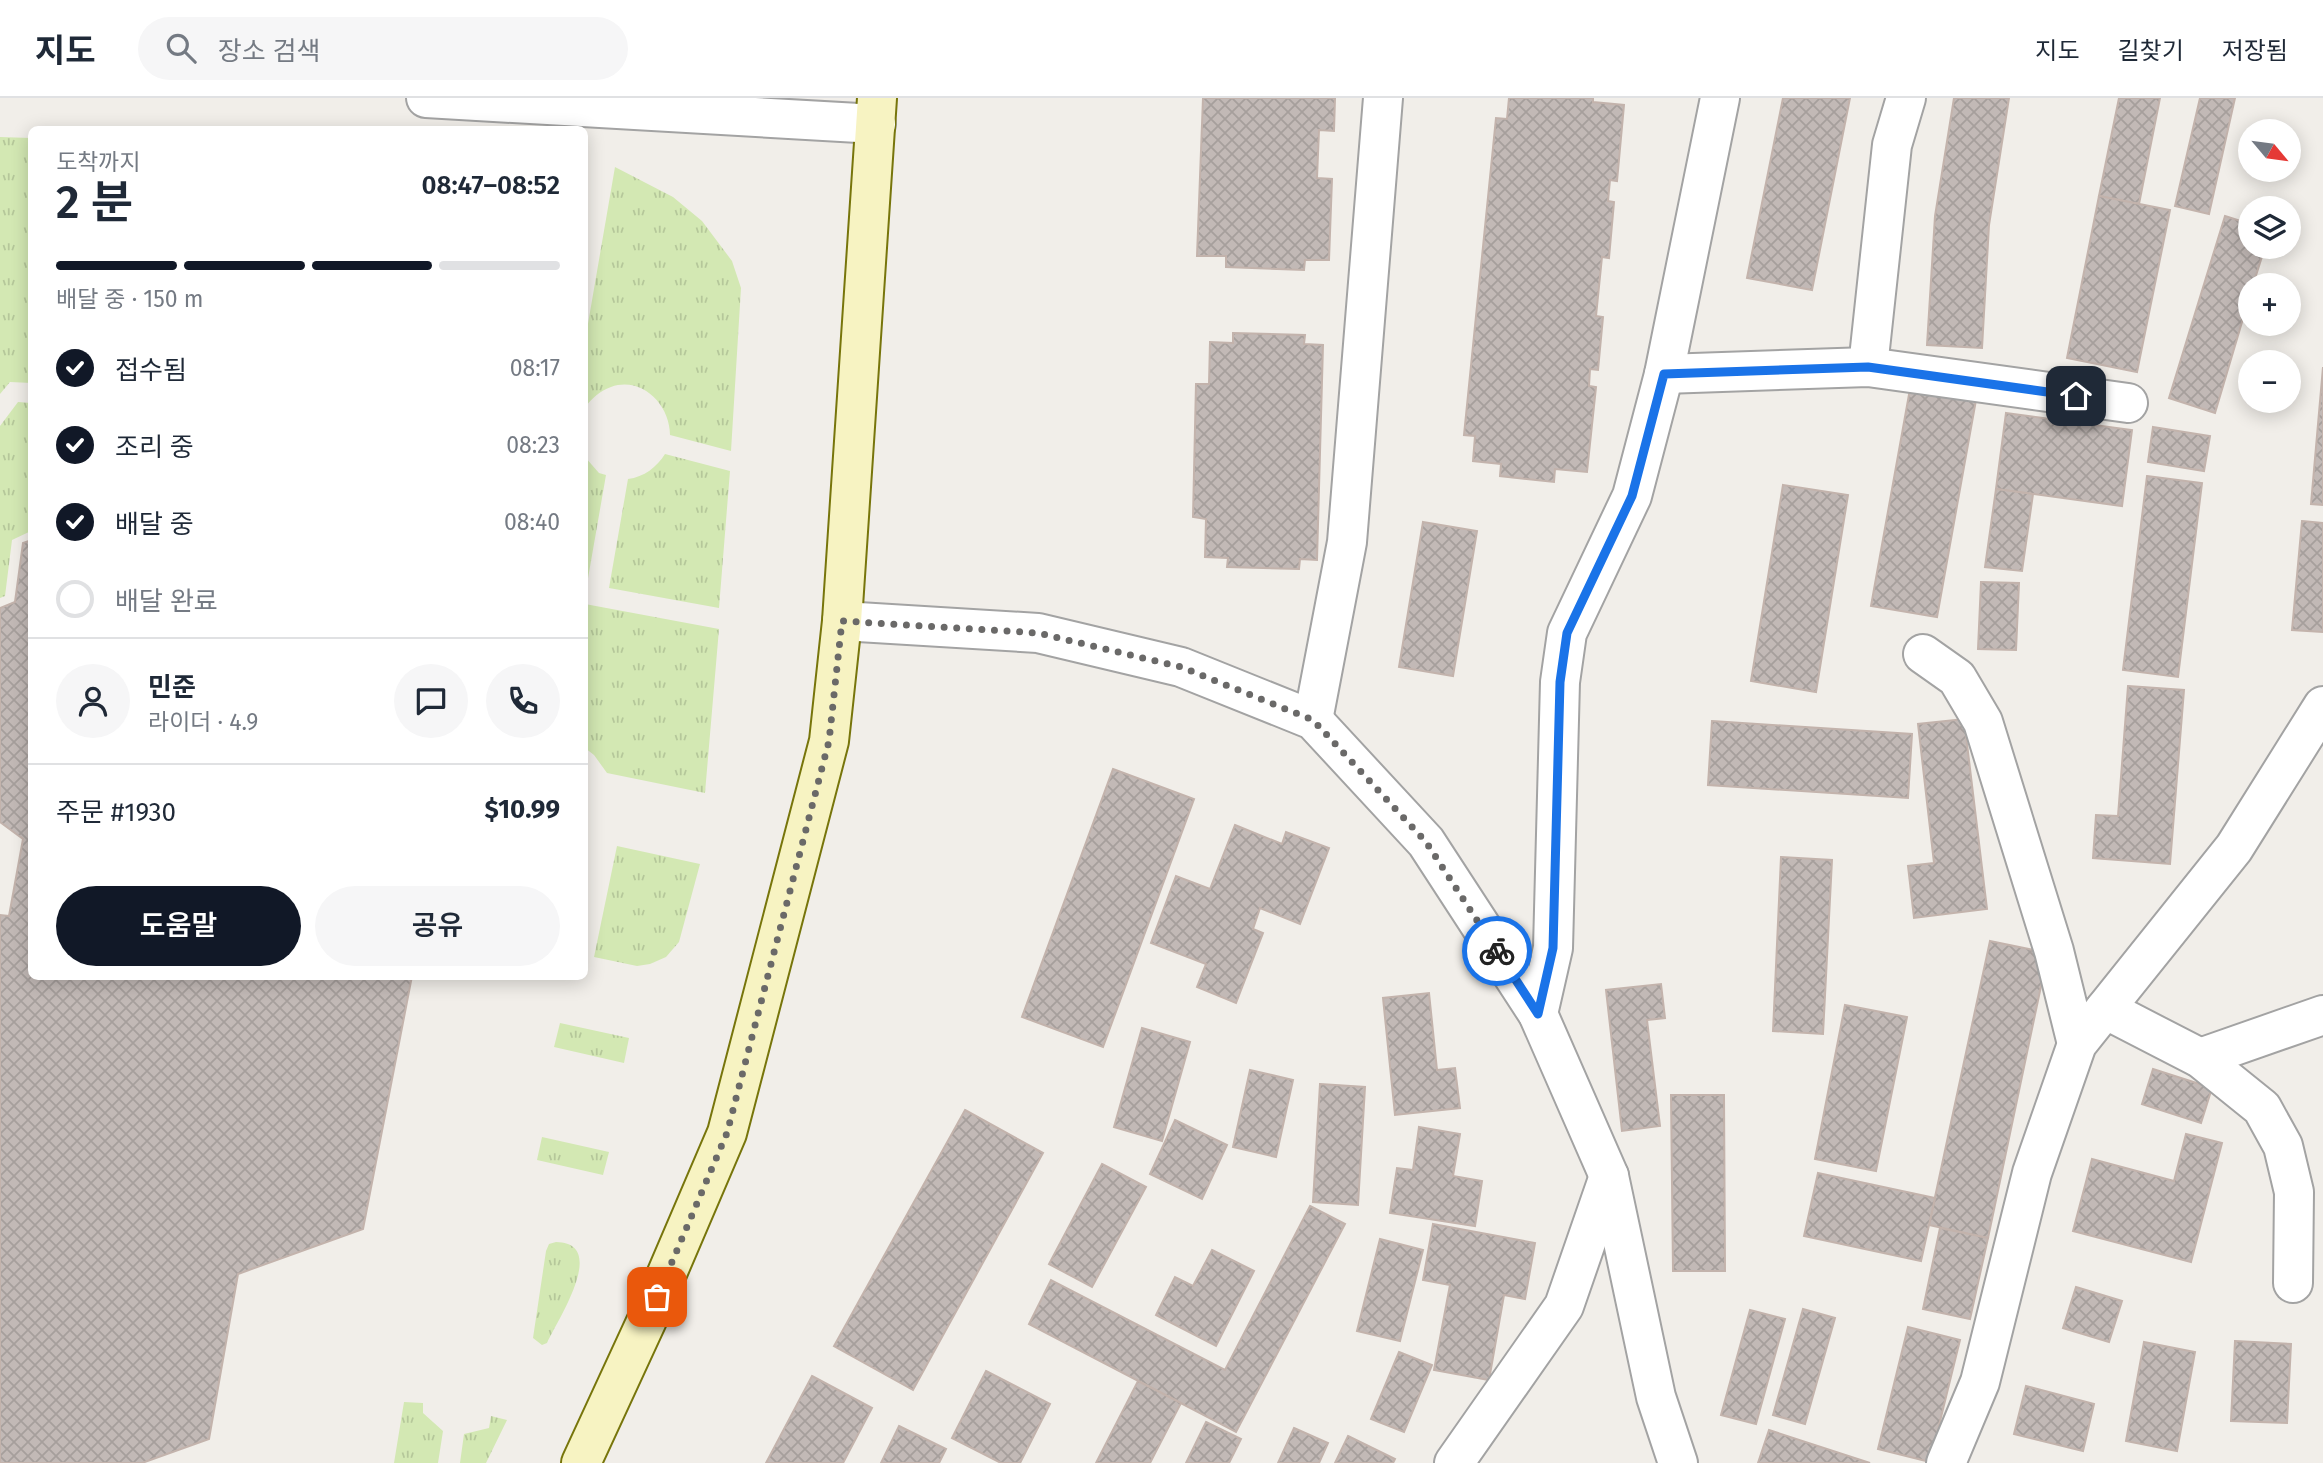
<!DOCTYPE html>
<html lang="ko">
<head>
<meta charset="utf-8">
<style>
	body { margin:0; font-family:"Fira Sans","Noto Sans KR",sans-serif; background:#f6f6f7; color:#1f2937; height:100vh; display:flex; flex-direction:column; font-size:26px; white-space:nowrap }
	* { box-sizing:border-box; margin:0 }
	p { font-size:23px; color:#747a83 }
	.icon { flex:none; width:38px; height:38px; fill:none; stroke:currentColor; stroke-width:2; stroke-linecap:round; stroke-linejoin:round }
	.map { position:relative; flex:1; overflow:hidden }
	.details { position:absolute; left:28px; top:28px; width:560px; height:854px; display:flex; flex-direction:column; background:#fff; border-radius:10px; box-shadow:0 4px 18px #0003 }
	.details>* { flex:none }
	.needle { width:46px; rotate:119deg }
	.buttons { position:absolute; left:2238px; top:21px; display:grid; gap:14px }
	.buttons a { display:grid; place-items:center; width:63px; height:63px; border-radius:50%; background:#fff; box-shadow:0 4px 18px #0003; font-size:35px }
	.pin { position:absolute; display:grid; place-items:center; width:60px; height:60px; color:#fff; margin:-30px; border-radius:14px; box-shadow:0 4px 10px #0006 }
	.courier { position:absolute; display:grid; place-items:center; width:70px; height:70px; margin:-35px; border:5px solid #1a73e8; border-radius:50%; background:#fff; color:#222; box-shadow:0 2px 9px #0007 }
	.head em { font-style:normal; font-weight:600 }
	.head div { display:flex; flex-direction:column-reverse }
	.head { display:flex; align-items:center; justify-content:space-between; height:119px; padding:0 28px }
	h1 { font-size:46px; font-weight:600; line-height:52px }
	.bar { display:grid; grid-template-columns:repeat(4,1fr); gap:10px 7px; align-content:center; height:84px; padding:0 28px }
	.bar i { height:9px; border-radius:5px; background:#e0e1e3 }
	.bar .active { background:#111827 }
	.bar p { grid-column:span 4 }
	.line { display:flex; align-items:center; gap:18px; padding:0 28px; border-top:2px solid #e0e1e3 }
	.line div { flex:1 }
	.round { display:grid; place-items:center; flex:none; width:74px; height:74px; border-radius:37px; background:#f6f6f7 }
	ol { padding:0 28px; list-style:none }
	li { display:flex; align-items:center; gap:21px; height:77px }
	li p { margin-inline-start:auto }
	li .icon { padding:7px; border-radius:50%; background:#111827; color:#fff; stroke-width:4 }
	li:last-child { color:#747a83 }
	li i { width:38px; height:38px; border:4px solid #e0e1e3; border-radius:50% }
	.button { display:flex; gap:14px; margin-top:auto; padding:14px 28px }
	.button a { flex:1; height:80px; border-radius:42px; background:#111827; color:#fff; font-size:28px; font-weight:600; line-height:80px; text-align:center }
	.button a+a { background:#f6f6f7; color:#1f2937 }
	header { display:flex; align-items:center; gap:42px; box-sizing:border-box; height:98px; padding:0 35px; background:#fff; border-bottom:2px solid #e0e1e3 }
	header strong { font-size:33px }
	nav { display:flex; gap:38px; margin-inline-start:auto; font-size:24px }
	.search { width:490px; height:63px; background:#f6f6f7; display:flex; align-items:center; gap:18px; box-sizing:border-box; padding:0 24px; border-radius:38px; color:#747a83; font-size:26px }
	.map>svg:first-child { display:block }
	.grass { fill:url(#grass-tufts) }
	.building { fill:url(#building-cross-hatch); stroke:#c3b3ac; stroke-width:2 }
	.lines { fill:none; stroke-linecap:round; stroke-linejoin:round }
	.minor-casing { stroke:#a3a3a3; stroke-width:42 }
	.tertiary-casing { stroke:#a3a3a3; stroke-width:42 }
	.secondary-casing { stroke:#77750b; stroke-width:42 }
	.minor { stroke:#fff; stroke-width:38 }
	.tertiary { stroke:#fff; stroke-width:38 }
	.secondary { stroke:#f7f3c2; stroke-width:38 }
	.done { stroke:#6a6968; stroke-width:7; stroke-dasharray:0 12.6 }
	.route { stroke:#1a73e8; stroke-width:9 }
</style>
</head>
<body>
<header>
<strong>지도</strong>
<div class="search"><svg class="icon" aria-label="search" viewBox="0 0 24 24"><circle cx="10" cy="10" r="6"/><path d="M15 15l6 6"/></svg>장소 검색</div>
<nav><a>지도</a><a>길찾기</a><a>저장됨</a></nav>
</header>
<div class="map">
<svg width="2323" height="1365" viewBox="0 0 2323 1365">
	<defs>
		<pattern id="grass-tufts" width="24" height="20" patternUnits="userSpaceOnUse" patternTransform="scale(1.75)"><rect width="24" height="20" fill="#d3e8b3"/><path d="M3 7l-1-3M5 7V3M7 7l1-3M15 17l-1-3M17 17v-4M19 17l1-3" fill="none" stroke="#b5c79a"/></pattern>
		<pattern id="building-cross-hatch" width="8" height="8" patternUnits="userSpaceOnUse" patternTransform="scale(1.75)"><rect width="8" height="8" fill="#c2b9b6"/><path d="M0 0l8 8M0 8l8-8" fill="none" stroke="#a69f9c"/></pattern>
	</defs>
	<rect width="100%" height="100%" fill="#f1eee9"/>
	<g class="grass">
		<path d="M 0,39 L 31,40 L 32,285 L 10,284 L 0,296 Z"/>
		<path d="M 615,69 L 673,99 L 702,123 L 732,163 L 741,190 L 731,353 L 670,337 C 670,307 642,278 611,289 C 599,293 592,301 585,309 L 585,243 Z"/>
		<path d="M 18,304 L 31,305 L 31,433 L 12,442 L 5,498 L 0,500 L 0,328 Z"/>
		<path d="M 665,356 L 730,373 L 719,510 L 609,490 L 628,381 C 644,379 657,369 665,356 Z"/>
		<path d="M 585,359 L 599,375 L 606,377 L 587,486 L 584,486 Z"/>
		<path d="M 585,506 L 719,531 L 705,695 L 607,675 L 594,657 L 585,650 Z"/>
		<path d="M 617,748 L 700,766 L 679,844 L 666,859 L 650,866 L 637,868 L 594,859 Z"/>
		<path d="M 560,925 L 629,940 L 624,965 L 554,949 Z"/>
		<path d="M 542,1039 L 609,1054 L 603,1077 L 537,1062 Z"/>
		<path d="M 556,1144 C 609,1145 558,1221 547,1245 L 542,1247 L 533,1240 L 546,1153 L 549,1146 Z"/>
		<path d="M 404,1304 L 423,1305 L 423,1315 L 443,1333 L 438,1365 L 394,1365 Z"/>
		<path d="M 491,1318 L 507,1322 L 486,1365 L 460,1365 L 464,1336 L 489,1330 Z"/>
	</g>
	<g class="building">
		<path d="M 1203,0 L 1335,0 L 1334,33 L 1319,32 L 1317,80 L 1332,81 L 1329,162 L 1305,162 L 1304,172 L 1226,169 L 1226,158 L 1197,158 Z"/>
		<path d="M 1509,0 L 1593,0 L 1593,4 L 1624,7 L 1617,83 L 1610,82 L 1608,103 L 1614,104 L 1609,160 L 1602,159 L 1596,218 L 1603,219 L 1598,272 L 1590,271 L 1589,288 L 1596,289 L 1587,374 L 1555,371 L 1554,384 L 1500,378 L 1501,366 L 1473,363 L 1475,338 L 1464,337 L 1496,20 L 1507,21 Z"/>
		<path d="M 1783,0 L 1850,0 L 1812,192 L 1747,180 Z"/>
		<path d="M 1954,0 L 2009,0 L 1989,127 L 1982,250 L 1927,247 L 1935,118 Z"/>
		<path d="M 2119,0 L 2160,0 L 2139,106 L 2099,98 Z"/>
		<path d="M 2200,0 L 2235,0 L 2209,116 L 2175,108 Z"/>
		<path d="M 2099,98 L 2170,112 L 2137,274 L 2067,260 Z"/>
		<path d="M 2225,118 L 2250,126 L 2250,149 L 2265,149 L 2253,187 L 2250,187 L 2250,197 L 2215,315 L 2169,300 Z"/>
		<path d="M 1233,235 L 1305,237 L 1304,246 L 1323,247 L 1317,462 L 1300,461 L 1299,471 L 1227,469 L 1228,460 L 1205,459 L 1206,421 L 1193,419 L 1196,286 L 1209,286 L 1210,244 L 1233,245 Z"/>
		<path d="M 2323,269 L 2323,407 L 2311,406 Z"/>
		<path d="M 1910,291 L 1976,302 L 1937,519 L 1871,508 Z"/>
		<path d="M 2006,315 L 2132,332 L 2122,408 L 1996,391 Z"/>
		<path d="M 2153,329 L 2210,338 L 2204,373 L 2148,364 Z"/>
		<path d="M 2147,378 L 2202,385 L 2178,579 L 2123,572 Z"/>
		<path d="M 1783,387 L 1848,397 L 1816,594 L 1751,583 Z"/>
		<path d="M 1996,391 L 2033,396 L 2022,473 L 1985,469 Z"/>
		<path d="M 2302,423 L 2323,425 L 2323,534 L 2292,532 Z"/>
		<path d="M 1423,424 L 1477,433 L 1453,578 L 1399,569 Z"/>
		<path d="M 32,442 L 32,878 L 412,878 L 363,1131 L 238,1176 L 209,1341 L 142,1365 L 0,1365 L 0,817 L 9,818 L 23,741 L 0,724 L 0,510 L 15,504 L 23,445 Z"/>
		<path d="M 1981,484 L 2019,485 L 2016,552 L 1978,551 Z"/>
		<path d="M 2128,588 L 2184,592 L 2170,766 L 2093,760 L 2096,717 L 2118,718 Z"/>
		<path d="M 1964,621 L 1987,811 L 1914,820 L 1908,768 L 1934,765 L 1918,626 Z"/>
		<path d="M 1712,623 L 1912,636 L 1908,700 L 1708,687 Z"/>
		<path d="M 1113,671 L 1194,701 L 1103,949 L 1022,919 Z"/>
		<path d="M 1235,727 L 1282,746 L 1286,734 L 1329,750 L 1300,826 L 1260,810 L 1253,831 L 1263,835 L 1236,905 L 1197,889 L 1206,866 L 1151,845 L 1176,778 L 1210,791 Z"/>
		<path d="M 1781,759 L 1832,762 L 1823,936 L 1773,933 Z"/>
		<path d="M 1990,843 L 2048,855 L 1988,1140 L 1929,1127 Z"/>
		<path d="M 1661,886 L 1665,920 L 1647,922 L 1660,1028 L 1622,1033 L 1606,892 Z"/>
		<path d="M 1429,895 L 1437,972 L 1455,970 L 1460,1010 L 1395,1017 L 1383,900 Z"/>
		<path d="M 1845,907 L 1907,919 L 1876,1073 L 1815,1061 Z"/>
		<path d="M 1142,930 L 1190,944 L 1162,1043 L 1114,1029 Z"/>
		<path d="M 2153,971 L 2212,990 L 2201,1025 L 2142,1006 Z"/>
		<path d="M 1250,972 L 1293,982 L 1276,1059 L 1233,1049 Z"/>
		<path d="M 1320,986 L 1365,989 L 1358,1107 L 1313,1104 Z"/>
		<path d="M 1671,997 L 1724,997 L 1725,1173 L 1673,1173 Z"/>
		<path d="M 965,1012 L 1043,1055 L 913,1292 L 834,1248 Z"/>
		<path d="M 1175,1022 L 1227,1047 L 1202,1101 L 1150,1076 Z"/>
		<path d="M 1419,1029 L 1460,1036 L 1453,1078 L 1482,1083 L 1475,1128 L 1390,1115 L 1397,1070 L 1413,1072 Z"/>
		<path d="M 2186,1036 L 2222,1045 L 2191,1164 L 2073,1133 L 2092,1061 L 2174,1083 Z"/>
		<path d="M 1102,1066 L 1146,1089 L 1092,1189 L 1049,1166 Z"/>
		<path d="M 1818,1075 L 1935,1100 L 1921,1163 L 1804,1138 Z"/>
		<path d="M 1310,1108 L 1345,1126 L 1236,1334 L 1029,1226 L 1051,1182 L 1225,1272 Z"/>
		<path d="M 1433,1126 L 1535,1145 L 1525,1201 L 1504,1197 L 1489,1282 L 1434,1272 L 1450,1187 L 1423,1182 Z"/>
		<path d="M 1940,1130 L 1988,1140 L 1970,1221 L 1923,1211 Z"/>
		<path d="M 1380,1141 L 1423,1152 L 1400,1243 L 1357,1233 Z"/>
		<path d="M 1212,1152 L 1254,1173 L 1216,1248 L 1156,1217 L 1175,1179 L 1193,1188 Z"/>
		<path d="M 2076,1189 L 2122,1203 L 2109,1244 L 2063,1230 Z"/>
		<path d="M 1803,1211 L 1835,1220 L 1805,1326 L 1773,1317 Z"/>
		<path d="M 1750,1212 L 1785,1221 L 1756,1326 L 1721,1317 Z"/>
		<path d="M 1908,1229 L 1960,1242 L 1930,1364 L 1878,1351 Z"/>
		<path d="M 2235,1243 L 2291,1246 L 2287,1325 L 2231,1323 Z"/>
		<path d="M 2144,1244 L 2195,1254 L 2177,1353 L 2126,1343 Z"/>
		<path d="M 1399,1254 L 1432,1267 L 1404,1334 L 1371,1321 Z"/>
		<path d="M 986,1273 L 1050,1306 L 1020,1365 L 1001,1365 L 952,1340 Z"/>
		<path d="M 812,1278 L 872,1310 L 843,1365 L 766,1365 Z"/>
		<path d="M 1138,1283 L 1181,1305 L 1150,1365 L 1096,1365 Z"/>
		<path d="M 2026,1288 L 2094,1306 L 2083,1353 L 2014,1336 Z"/>
		<path d="M 1206,1324 L 1241,1341 L 1229,1365 L 1186,1365 Z"/>
		<path d="M 899,1328 L 946,1351 L 939,1365 L 881,1365 Z"/>
		<path d="M 1294,1330 L 1328,1345 L 1319,1365 L 1278,1365 Z"/>
		<path d="M 1769,1332 L 1870,1365 L 1758,1365 Z"/>
		<path d="M 1348,1338 L 1395,1361 L 1393,1365 L 1335,1365 Z"/>
	</g>
	<g class="lines">
		<defs>
			<g id="minor">
				<path d="M 1868,269 L 1892,47 L 1906,0"/>
				<path d="M 1664,276 L 1868,269 L 2128,305"/>
				<path d="M 842,523 L 1038,535 L 1181,569 L 1313,622 L 1426,744 L 1538,916 L 1609,1078 L 1656,1299 L 1678,1365"/>
				<path d="M 1923,556 L 1957,580 L 1983,624 L 2054,853 L 2077,946"/>
				<path d="M 1313,622 L 1347,444 L 1383,0"/>
				<path d="M 2105,911 L 2200,960 L 2262,1010 L 2283,1048 L 2294,1094 L 2293,1185"/>
				<path d="M 1538,916 L 1553,850 L 1560,584 L 1567,535 L 1632,398 L 1664,276 L 1720,0"/>
				<path d="M 2200,960 L 2323,917"/>
				<path d="M 1454,1365 L 1564,1208 L 1609,1078"/>
				<path d="M 1946,1365 L 1980,1284 L 2032,1075 L 2077,946 L 2234,750 L 2323,608"/>
			</g>
			<path id="tertiary" d="M 426,0 L 876,26"/>
			<path id="secondary" d="M 581,1365 L 647,1222 L 727,1035 L 829,643 L 842,523 L 877,0"/>
		</defs>
		<use href="#minor" class="minor-casing"/>
		<use href="#tertiary" class="tertiary-casing"/>
		<use href="#secondary" class="secondary-casing"/>
		<use href="#minor" class="minor"/>
		<use href="#tertiary" class="tertiary"/>
		<use href="#secondary" class="secondary"/>
	</g>
	<g class="lines">
		<path class="done" d="M 657,1199 L 727,1035 L 829,643 L 842,523 L 1038,535 L 1181,569 L 1313,622 L 1426,744 L 1497,853"/>
		<path class="route" d="M 1497,853 L 1538,916 L 1553,850 L 1560,584 L 1567,535 L 1632,398 L 1664,276 L 1868,269 L 2076,298"/>
	</g>
</svg>
<div class="buttons">
<a><svg class="needle" viewBox="-14 -14 28 28"><path d="M0-13l5 13h-10z" fill="#e53935"/><path d="M0 13l5-13h-10z" fill="#747a83"/></svg></a>
<a><svg class="icon" aria-label="layers" viewBox="0 0 24 24"><path d="M12 4l9 5-9 5-9-5zM3 14l9 5 9-5"/></svg></a>
<a>+</a>
<a>−</a>
</div>
<div class="pin" style="left:657px;top:1199px;background:#ea580c"><svg class="icon" aria-label="bag" viewBox="0 0 24 24"><path d="M5 8h14l-1 12H6zM9 8a3 3 0 0 1 6 0"/></svg></div>
<div class="pin" style="left:2076px;top:298px;background:#1f2937"><svg class="icon" aria-label="home" viewBox="0 0 24 24"><path d="M3 11l9-7 9 7M6 9v11h12V9"/></svg></div>
<div class="courier" style="left:1497px;top:853px"><svg class="icon" aria-label="bike" viewBox="0 0 24 24"><circle cx="6" cy="16" r="4"/><circle cx="18" cy="16" r="4"/><path d="M6 16l4-8h5l3 8M10 8l3 8H6M13 5h3"/></svg></div>
<section class="details">
<div class="head"><div><h1>2 분</h1><p>도착까지</p></div><em>08:47–08:52</em></div>
<div class="bar"><i class="active"></i><i class="active"></i><i class="active"></i><i></i><p>배달 중 · 150 m</p></div>
<ol>
<li><svg class="icon" aria-label="check" viewBox="0 0 24 24"><path d="M5 12l5 5 9-10"/></svg>접수됨<p>08:17</p></li>
<li><svg class="icon" aria-label="check" viewBox="0 0 24 24"><path d="M5 12l5 5 9-10"/></svg>조리 중<p>08:23</p></li>
<li><svg class="icon" aria-label="check" viewBox="0 0 24 24"><path d="M5 12l5 5 9-10"/></svg>배달 중<p>08:40</p></li>
<li><i></i>배달 완료</li>
</ol>
<div class="line" style="height:126px"><a class="round"><svg class="icon" aria-label="person" viewBox="0 0 24 24"><circle cx="12" cy="8" r="4"/><path d="M4 21q1-7 8-7t8 7"/></svg></a><div><b>민준</b><p>라이더 · 4.9</p></div><a class="round"><svg class="icon" aria-label="chat" viewBox="0 0 24 24"><path d="M4 5h16v11H9l-5 4z"/></svg></a><a class="round"><svg class="icon" aria-label="phone" viewBox="0 0 24 24"><path d="M5 4h4l2 5-3 2q2 4 5 5l2-3 5 2v4C11 20 4 13 5 4z"/></svg></a></div>
<div class="line" style="height:91px"><div>주문 #1930</div><b>$10.99</b></div>
<div class="button"><a>도움말</a><a>공유</a></div>
</section>
</div>
</body>
</html>
